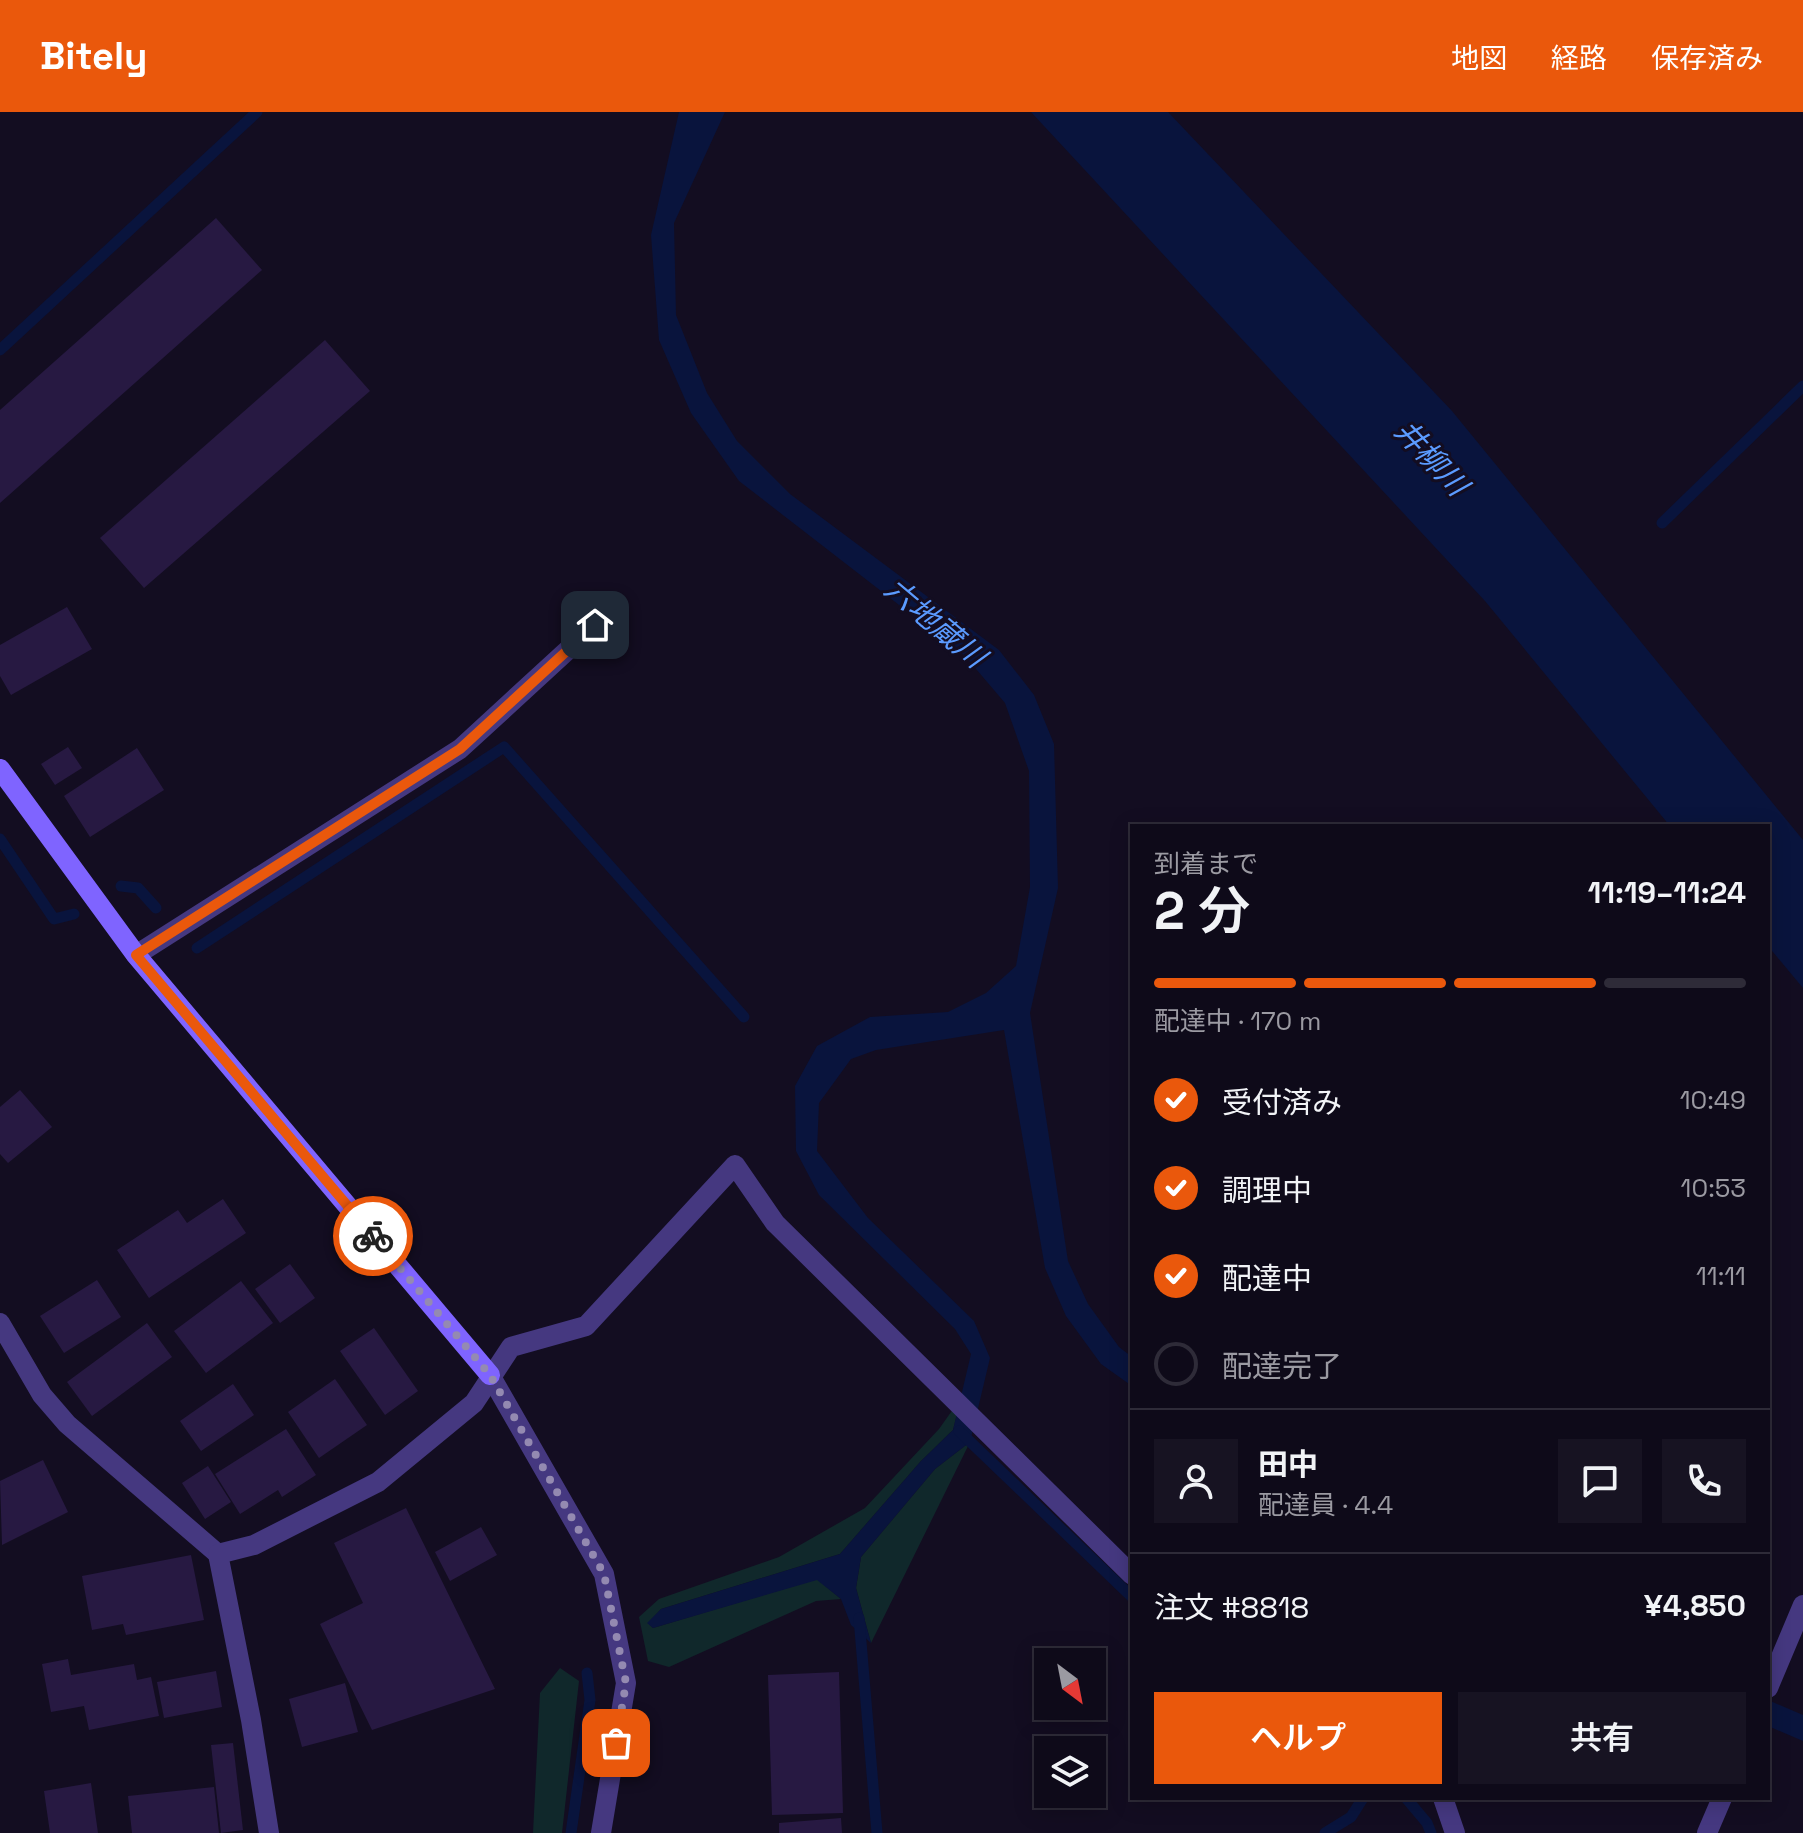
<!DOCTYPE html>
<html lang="ja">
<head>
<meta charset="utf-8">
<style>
	body { margin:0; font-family:"Space Grotesk","Noto Sans JP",sans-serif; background:#171322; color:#f1f3f6; height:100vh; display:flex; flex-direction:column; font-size:30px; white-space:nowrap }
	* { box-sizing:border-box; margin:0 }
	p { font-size:26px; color:#9b9aa2 }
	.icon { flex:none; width:44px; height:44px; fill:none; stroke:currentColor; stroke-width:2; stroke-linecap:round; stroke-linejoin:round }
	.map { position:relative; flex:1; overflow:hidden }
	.panel { position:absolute; left:1130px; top:712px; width:640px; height:976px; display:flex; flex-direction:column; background:#0e0a19; border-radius:0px; box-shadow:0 4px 20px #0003,0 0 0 2px #2e2b38 }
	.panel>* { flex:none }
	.needle { width:52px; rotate:148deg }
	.buttons { position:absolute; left:1034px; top:1536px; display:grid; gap:16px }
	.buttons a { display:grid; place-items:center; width:72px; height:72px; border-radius:0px; background:#0e0a19; box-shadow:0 4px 20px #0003,0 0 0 2px #2e2b38; font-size:40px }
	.pin { position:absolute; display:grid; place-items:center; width:68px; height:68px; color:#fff; margin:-34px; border-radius:16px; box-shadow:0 4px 12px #0006 }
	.courier { position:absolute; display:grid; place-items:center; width:80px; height:80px; margin:-40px; border:6px solid #ea580c; border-radius:50%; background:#fff; color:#222; box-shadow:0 2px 10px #0007 }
	.headline em { font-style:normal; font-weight:600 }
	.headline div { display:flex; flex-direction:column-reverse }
	.headline { display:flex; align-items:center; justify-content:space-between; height:136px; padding:0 24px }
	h1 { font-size:52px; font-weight:600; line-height:60px }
	.bar { display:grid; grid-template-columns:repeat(4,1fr); gap:12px 8px; align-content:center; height:96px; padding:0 24px }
	.bar i { height:10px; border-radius:6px; background:#2e2b38 }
	.bar .active { background:#ea580c }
	.bar p { grid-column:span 4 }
	.line { display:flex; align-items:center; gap:20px; padding:0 24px; border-top:2px solid #2e2b38 }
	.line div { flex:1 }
	.round { display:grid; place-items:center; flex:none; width:84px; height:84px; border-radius:0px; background:#171322 }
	ol { padding:0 24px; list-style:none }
	li { display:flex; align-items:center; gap:24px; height:88px }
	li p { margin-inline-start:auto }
	li .icon { padding:8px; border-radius:50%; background:#ea580c; color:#fff; stroke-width:4 }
	li:last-child { color:#9b9aa2 }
	li i { width:44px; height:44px; border:4px solid #2e2b38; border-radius:50% }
	.primary-button { display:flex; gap:16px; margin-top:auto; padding:16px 24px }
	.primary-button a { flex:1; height:92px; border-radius:0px; background:#ea580c; color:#fff; font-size:32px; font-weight:600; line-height:92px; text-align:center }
	.primary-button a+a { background:#171322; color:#f1f3f6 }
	header { display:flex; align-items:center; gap:48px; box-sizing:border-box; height:112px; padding:0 40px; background:#ea580c; color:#fff }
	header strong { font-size:38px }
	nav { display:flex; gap:44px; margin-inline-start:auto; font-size:28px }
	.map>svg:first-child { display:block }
	.green { fill:#10282b }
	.water { fill:#09143d }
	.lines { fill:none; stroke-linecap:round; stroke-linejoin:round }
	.stream { stroke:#09143d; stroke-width:11 }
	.building { fill:#271942 }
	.street { stroke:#453880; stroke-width:20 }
	.secondary { stroke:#7f64ff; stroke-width:20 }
	.done { stroke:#948ab1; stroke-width:8; stroke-dasharray:0 14.4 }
	.route { stroke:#ea580c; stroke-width:10 }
	.labels { text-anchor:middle; stroke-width:6; stroke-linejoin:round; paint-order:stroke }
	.water-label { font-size:30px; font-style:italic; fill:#5b9bff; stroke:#130d21 }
</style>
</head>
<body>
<header>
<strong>Bitely</strong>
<nav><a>地図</a><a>経路</a><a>保存済み</a></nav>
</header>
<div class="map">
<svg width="1803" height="1721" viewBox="0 0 1803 1721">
	<rect width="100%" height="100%" fill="#130d21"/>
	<g class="green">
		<path d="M 961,1286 L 953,1318 L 921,1349 L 840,1442 L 661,1497 L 648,1511 L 653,1516 L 817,1467 L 841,1487 L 816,1489 L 669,1555 L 648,1549 L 639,1505 L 659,1487 L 779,1445 L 865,1396 L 939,1317 Z"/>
		<path d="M 970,1330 L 871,1531 L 856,1476 L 861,1445 L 935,1357 Z"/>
		<path d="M 560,1556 L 579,1569 L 562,1721 L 533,1721 L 540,1581 Z"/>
	</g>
	<g class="water">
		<path d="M 679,0 L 725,0 L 674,111 L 676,203 L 707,281 L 737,329 L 790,382 L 999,538 L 1034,583 L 1054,632 L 1058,776 L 1030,901 L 1068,1149 L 1088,1192 L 1119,1235 L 1132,1245 L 1132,1274 L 1101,1252 L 1066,1204 L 1045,1156 L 1004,918 L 876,938 L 851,947 L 819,991 L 817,1039 L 868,1106 L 974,1209 L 990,1246 L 970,1330 L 935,1357 L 861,1445 L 856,1476 L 871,1531 L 851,1513 L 841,1487 L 817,1468 L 653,1516 L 647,1511 L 661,1497 L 840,1442 L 921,1349 L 953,1318 L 971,1242 L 955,1217 L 819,1083 L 796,1039 L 795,974 L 817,934 L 870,905 L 948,900 L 986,881 L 1016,854 L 1030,775 L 1029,659 L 1005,591 L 965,544 L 739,369 L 691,301 L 659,228 L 651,123 Z"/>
		<path d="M 1031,0 L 1168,0 L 1452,299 L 1803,728 L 1803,876 L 1768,834 L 1768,714 L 1670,714 L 1485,489 Z"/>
		<path d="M 1768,1588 L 1803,1603 L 1803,1629 L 1768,1614 Z"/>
	</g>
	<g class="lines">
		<g class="stream">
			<path d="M 0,238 L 257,0"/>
			<path d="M 1662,411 L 1803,274"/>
			<path d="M 0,727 L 54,807 L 74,802"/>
			<path d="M 121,774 L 138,776 L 156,796"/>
			<path d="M 197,836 L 504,635 L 744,905"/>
			<path d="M 959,1319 L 1132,1485"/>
			<path d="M 859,1506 L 877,1721"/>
			<path d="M 1406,1686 L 1427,1711 L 1431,1721"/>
			<path d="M 571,1721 L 590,1588 L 587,1561"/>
			<path d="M 1325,1721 L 1351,1705 L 1363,1686"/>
		</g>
	</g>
	<g class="building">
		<path d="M 216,106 L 262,158 L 0,391 L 0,298 Z"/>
		<path d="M 325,228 L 370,279 L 144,476 L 100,426 Z"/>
		<path d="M 67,495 L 92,537 L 11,583 L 0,564 L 0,533 Z"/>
		<path d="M 68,635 L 82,656 L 55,673 L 41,652 Z"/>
		<path d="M 137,636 L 164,678 L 90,725 L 64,684 Z"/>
		<path d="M 20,978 L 52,1015 L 8,1051 L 0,1042 L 0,995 Z"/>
		<path d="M 223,1087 L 246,1121 L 149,1186 L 117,1138 L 178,1098 L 187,1111 Z"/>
		<path d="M 290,1152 L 315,1186 L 280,1211 L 255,1177 Z"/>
		<path d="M 97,1168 L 121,1205 L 64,1241 L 40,1204 Z"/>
		<path d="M 241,1169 L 273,1211 L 206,1261 L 174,1219 Z"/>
		<path d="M 147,1211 L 172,1245 L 92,1304 L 67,1270 Z"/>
		<path d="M 374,1216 L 418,1279 L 385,1303 L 340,1239 Z"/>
		<path d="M 335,1267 L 367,1313 L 319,1346 L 288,1300 Z"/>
		<path d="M 233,1272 L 254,1303 L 201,1339 L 180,1309 Z"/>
		<path d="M 286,1317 L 316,1363 L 282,1385 L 278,1378 L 240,1402 L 215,1362 Z"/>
		<path d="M 43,1348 L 68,1400 L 2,1433 L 0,1369 Z"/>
		<path d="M 208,1354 L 231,1390 L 205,1407 L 182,1371 Z"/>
		<path d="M 406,1396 L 495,1577 L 372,1618 L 320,1512 L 363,1491 L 334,1431 Z"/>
		<path d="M 481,1415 L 497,1443 L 450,1469 L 435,1440 Z"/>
		<path d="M 191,1443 L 204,1508 L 126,1523 L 123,1512 L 92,1518 L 82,1464 Z"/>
		<path d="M 68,1547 L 71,1563 L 134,1552 L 137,1568 L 151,1565 L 159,1604 L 89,1618 L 84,1594 L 51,1600 L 42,1552 Z"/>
		<path d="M 216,1559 L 222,1595 L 164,1606 L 157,1570 Z"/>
		<path d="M 839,1560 L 843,1701 L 772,1703 L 768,1563 Z"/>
		<path d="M 345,1571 L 358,1620 L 302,1635 L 289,1587 Z"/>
		<path d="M 233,1631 L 243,1718 L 221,1721 L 211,1633 Z"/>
		<path d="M 91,1671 L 98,1721 L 50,1721 L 44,1679 Z"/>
		<path d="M 214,1675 L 219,1721 L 132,1721 L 128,1684 Z"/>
		<path d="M 841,1706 L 842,1721 L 779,1721 L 779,1711 Z"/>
	</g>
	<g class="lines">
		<g class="street">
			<path d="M 136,843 L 460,637 L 595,513"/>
			<path d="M 0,1211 L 42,1283 L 67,1312 L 218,1442"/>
			<path d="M 490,1263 L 604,1462 L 626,1571 L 601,1721"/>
			<path d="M 1768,1576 L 1803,1493"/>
			<path d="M 1443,1686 L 1455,1721"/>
			<path d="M 269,1721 L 251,1608 L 218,1442 L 254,1433 L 378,1370 L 474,1291 L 511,1235 L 586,1214 L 735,1053 L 775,1111 L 1132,1463"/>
			<path d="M 1707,1721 L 1722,1686"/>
		</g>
		<path class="secondary" d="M 0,657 L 136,843 L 490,1263"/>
	</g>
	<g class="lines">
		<path class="done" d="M 373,1124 L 490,1263 L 604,1462 L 626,1571 L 616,1631"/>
		<path class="route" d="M 373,1124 L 136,843 L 460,637 L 595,513"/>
	</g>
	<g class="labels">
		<g class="water-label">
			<text transform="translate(1431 346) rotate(47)" y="10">井柳川</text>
			<text transform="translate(935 511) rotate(40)" y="10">六地蔵川</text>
		</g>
	</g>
</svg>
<div class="buttons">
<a><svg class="needle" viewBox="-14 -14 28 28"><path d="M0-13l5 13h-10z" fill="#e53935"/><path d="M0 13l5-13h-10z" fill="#9b9aa2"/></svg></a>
<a><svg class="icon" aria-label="layers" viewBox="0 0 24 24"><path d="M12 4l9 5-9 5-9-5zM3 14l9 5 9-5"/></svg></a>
</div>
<div class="pin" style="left:616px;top:1631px;background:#ea580c"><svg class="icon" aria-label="bag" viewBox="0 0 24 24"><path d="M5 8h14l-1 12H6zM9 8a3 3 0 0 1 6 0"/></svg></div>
<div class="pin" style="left:595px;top:513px;background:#1f2937"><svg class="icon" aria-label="home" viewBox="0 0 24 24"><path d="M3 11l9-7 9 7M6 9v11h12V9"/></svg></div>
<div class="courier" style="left:373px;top:1124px"><svg class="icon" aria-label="bike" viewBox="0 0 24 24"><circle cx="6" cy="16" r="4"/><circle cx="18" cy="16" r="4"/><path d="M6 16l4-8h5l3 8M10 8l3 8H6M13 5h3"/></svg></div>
<section class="panel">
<div class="headline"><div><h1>2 分</h1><p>到着まで</p></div><em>11:19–11:24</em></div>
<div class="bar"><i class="active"></i><i class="active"></i><i class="active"></i><i></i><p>配達中 · 170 m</p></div>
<ol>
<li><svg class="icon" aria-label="check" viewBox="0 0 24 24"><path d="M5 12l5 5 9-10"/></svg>受付済み<p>10:49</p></li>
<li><svg class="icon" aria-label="check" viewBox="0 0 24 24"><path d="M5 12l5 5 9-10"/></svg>調理中<p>10:53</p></li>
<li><svg class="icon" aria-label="check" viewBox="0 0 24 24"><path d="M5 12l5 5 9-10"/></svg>配達中<p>11:11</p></li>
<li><i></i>配達完了</li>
</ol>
<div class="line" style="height:144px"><a class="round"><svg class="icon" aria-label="person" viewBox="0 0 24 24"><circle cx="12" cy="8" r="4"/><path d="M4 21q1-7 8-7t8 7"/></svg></a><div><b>田中</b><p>配達員 · 4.4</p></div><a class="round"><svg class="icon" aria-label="chat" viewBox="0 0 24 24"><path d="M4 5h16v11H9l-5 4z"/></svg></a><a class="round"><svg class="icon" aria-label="phone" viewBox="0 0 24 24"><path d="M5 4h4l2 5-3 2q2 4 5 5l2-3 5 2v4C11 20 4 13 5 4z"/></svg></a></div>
<div class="line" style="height:104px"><div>注文 #8818</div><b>¥4,850</b></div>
<div class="primary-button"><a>ヘルプ</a><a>共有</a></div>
</section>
</div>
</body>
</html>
